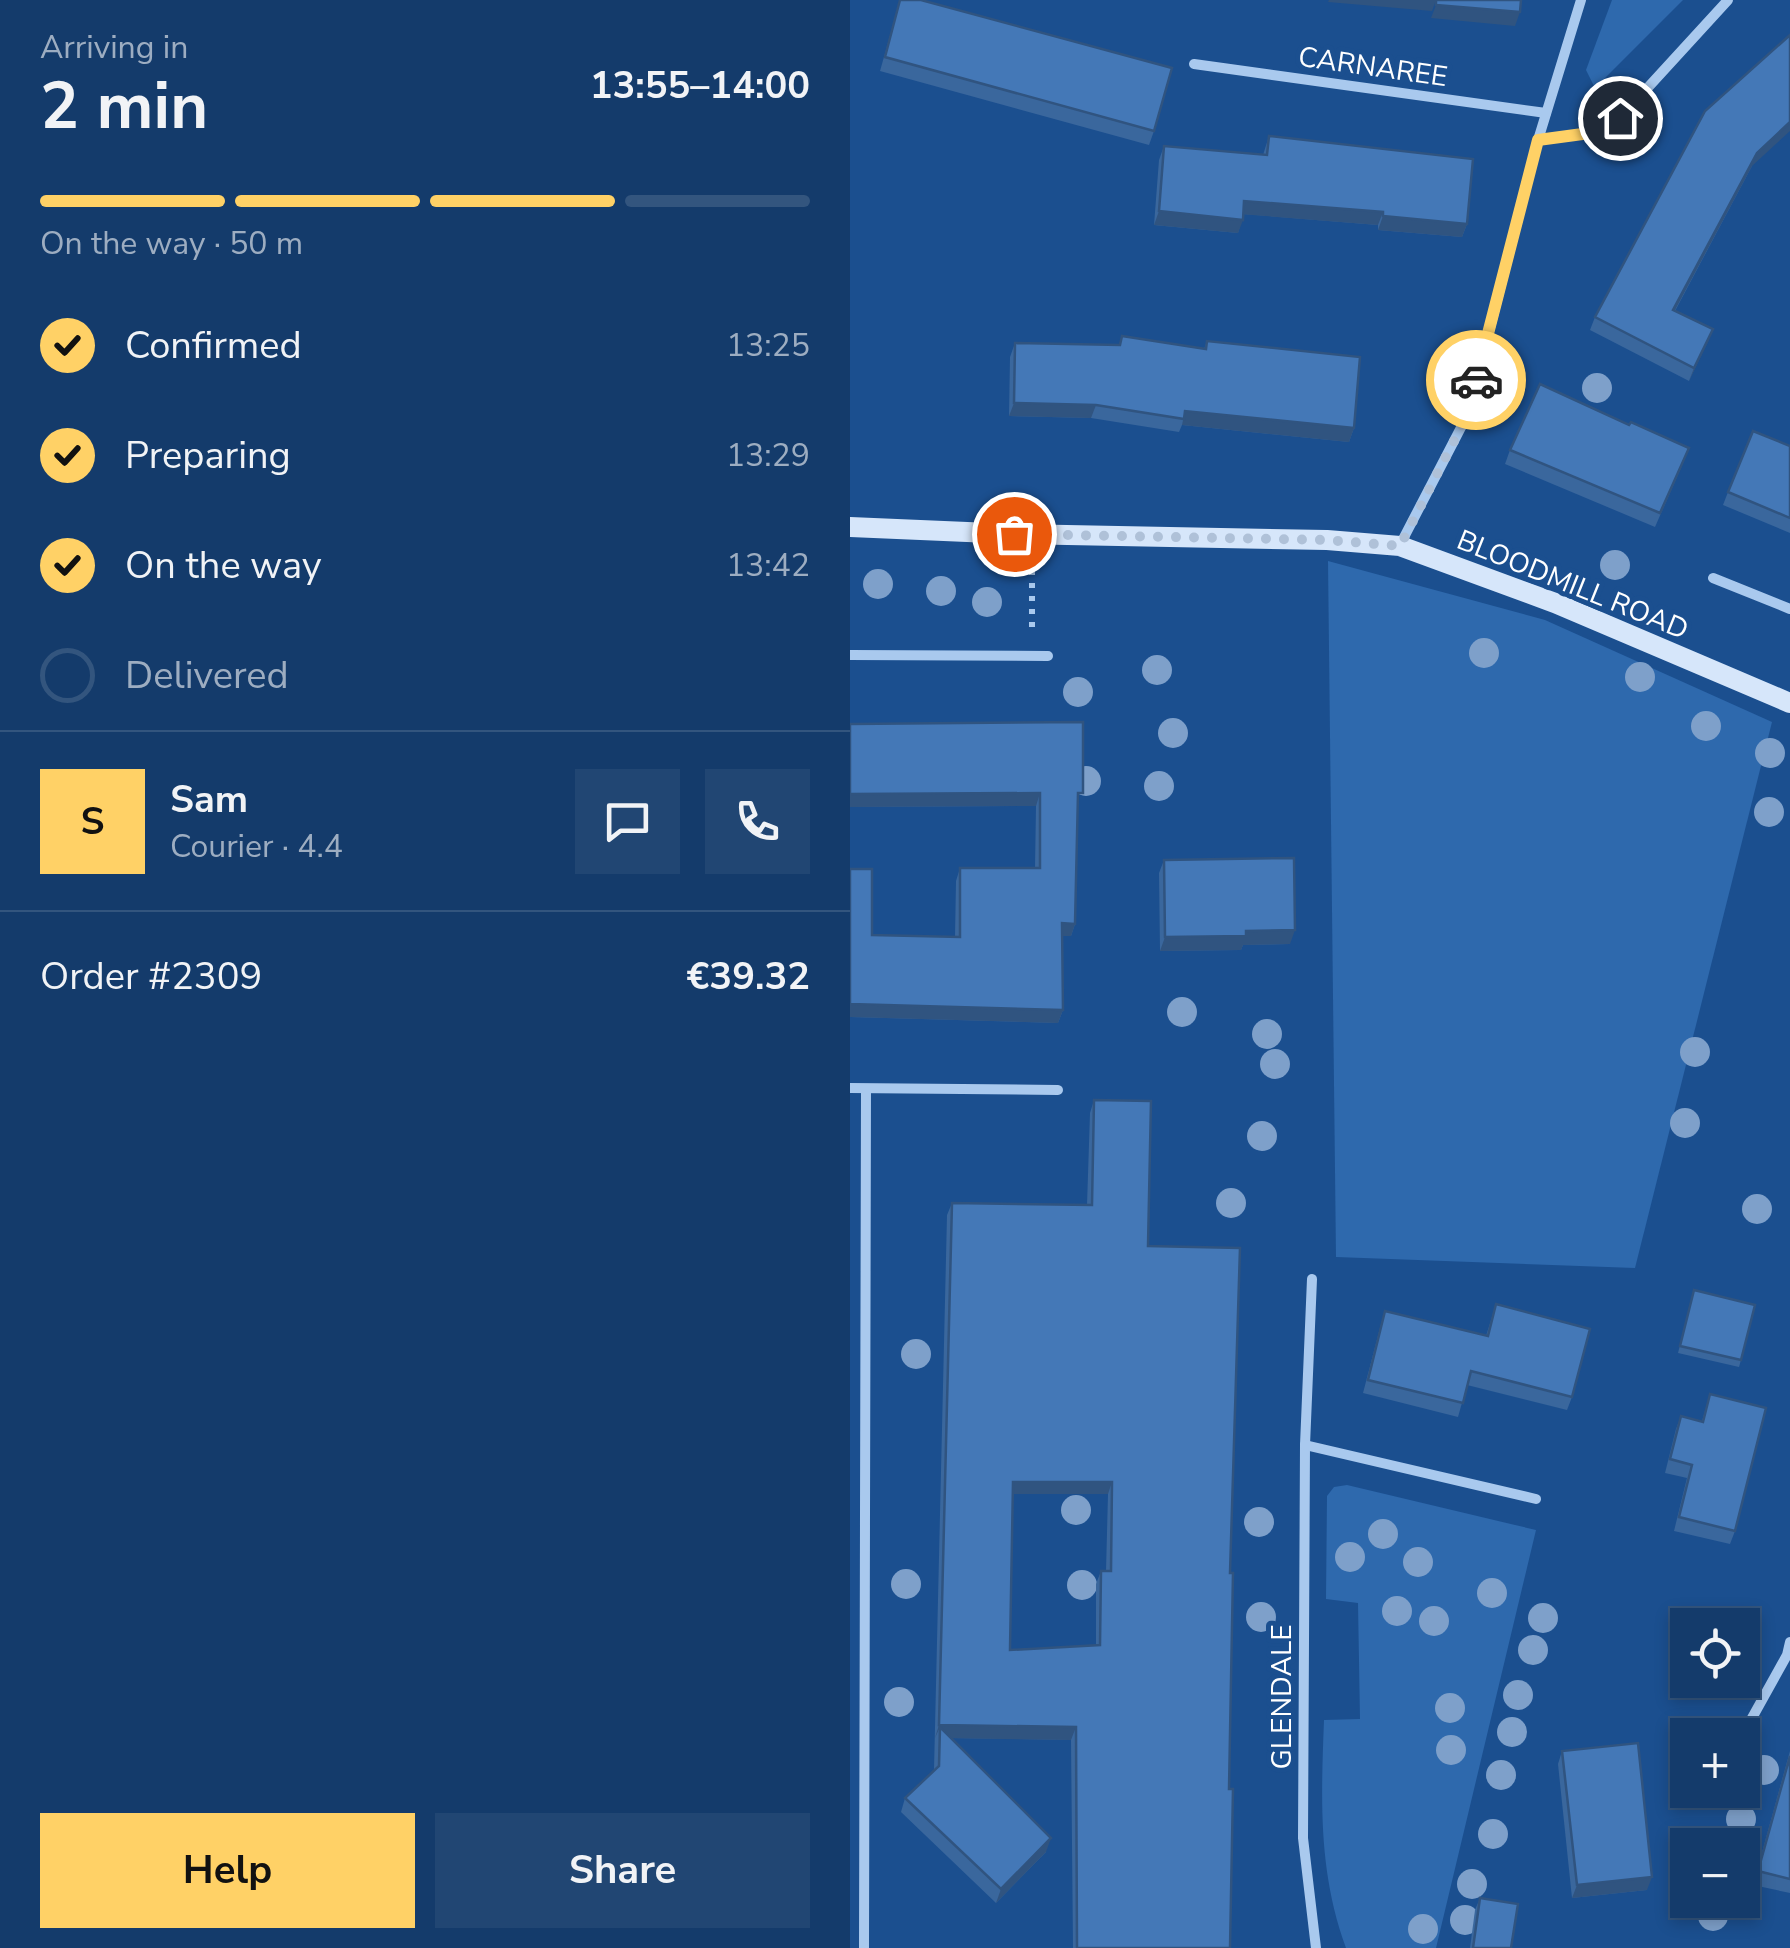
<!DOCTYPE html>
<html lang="en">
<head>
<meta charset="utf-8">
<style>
	body { margin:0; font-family:"Nunito Sans",sans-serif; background:#214673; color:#f1f3f6; height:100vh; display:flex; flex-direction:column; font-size:38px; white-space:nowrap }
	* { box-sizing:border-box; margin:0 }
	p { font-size:32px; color:#9dadc1 }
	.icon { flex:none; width:55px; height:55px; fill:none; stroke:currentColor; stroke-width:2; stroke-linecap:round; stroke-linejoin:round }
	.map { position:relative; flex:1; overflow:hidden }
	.details { display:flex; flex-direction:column; background:#143b6b; width:850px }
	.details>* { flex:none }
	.tools { position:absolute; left:820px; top:1608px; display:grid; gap:20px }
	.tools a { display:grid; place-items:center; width:90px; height:90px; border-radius:0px; background:#143b6b; box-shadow:0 5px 15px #0003,0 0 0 2px #33557e; font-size:50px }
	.pin { position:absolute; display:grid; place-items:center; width:85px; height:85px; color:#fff; margin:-42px; border:5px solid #fff; border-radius:50%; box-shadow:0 2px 10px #0007 }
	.courier { position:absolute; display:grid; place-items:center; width:100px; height:100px; margin:-50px; border:8px solid #ffd166; border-radius:50%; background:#fff; color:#222; box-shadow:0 2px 12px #0007 }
	.headline em { font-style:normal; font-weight:700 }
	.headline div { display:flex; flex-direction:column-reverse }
	.headline { display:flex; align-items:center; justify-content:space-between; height:170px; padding:0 40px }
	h1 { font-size:65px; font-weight:700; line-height:75px }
	.bar { display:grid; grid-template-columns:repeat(4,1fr); gap:15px 10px; align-content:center; height:120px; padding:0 40px }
	.bar i { height:12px; border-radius:8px; background:#33557e }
	.bar .active { background:#ffd166 }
	.bar p { grid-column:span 4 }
	.line { display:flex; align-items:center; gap:25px; padding:0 40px; border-top:2px solid #33557e }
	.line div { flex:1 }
	.round { display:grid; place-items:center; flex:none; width:105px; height:105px; border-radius:0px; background:#214673 }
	ol { padding:0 40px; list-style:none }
	li { display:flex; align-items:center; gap:30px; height:110px }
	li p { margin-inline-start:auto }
	li .icon { padding:10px; border-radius:50%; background:#ffd166; color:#111; stroke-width:4 }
	li:last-child { color:#9dadc1 }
	li i { width:55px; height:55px; border:5px solid #33557e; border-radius:50% }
	.primary-button { display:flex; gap:20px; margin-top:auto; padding:20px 40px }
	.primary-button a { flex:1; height:115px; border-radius:0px; background:#ffd166; color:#111; font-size:40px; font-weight:700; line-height:115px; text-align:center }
	.primary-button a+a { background:#214673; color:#f1f3f6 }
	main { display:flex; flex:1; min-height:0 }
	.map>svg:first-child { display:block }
	.green { fill:#2e69ad }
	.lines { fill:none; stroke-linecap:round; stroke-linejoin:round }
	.path { stroke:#a9c9ee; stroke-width:6; stroke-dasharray:5 8; stroke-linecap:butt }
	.street { stroke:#a9c9ee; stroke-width:10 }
	.secondary { stroke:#d6e6fa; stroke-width:20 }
	.tree { fill:#7ea0ca }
	.wall { fill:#3a679d; fill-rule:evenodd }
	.shaded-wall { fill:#305480 }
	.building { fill:#4478b7; stroke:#305480; stroke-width:2.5; fill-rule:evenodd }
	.done { stroke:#afc1d8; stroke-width:10; stroke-dasharray:0 18 }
	.route { stroke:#ffd166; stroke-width:12 }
	.labels { text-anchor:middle; stroke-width:10; stroke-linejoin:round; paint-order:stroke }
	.street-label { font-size:28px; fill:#fff; stroke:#1b4f8f }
</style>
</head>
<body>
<main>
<section class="details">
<div class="headline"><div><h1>2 min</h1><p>Arriving in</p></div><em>13:55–14:00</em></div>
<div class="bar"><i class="active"></i><i class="active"></i><i class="active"></i><i></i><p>On the way · 50 m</p></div>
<ol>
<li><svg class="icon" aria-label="check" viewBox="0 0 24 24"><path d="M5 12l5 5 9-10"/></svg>Confirmed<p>13:25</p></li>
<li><svg class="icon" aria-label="check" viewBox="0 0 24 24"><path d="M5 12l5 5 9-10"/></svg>Preparing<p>13:29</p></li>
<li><svg class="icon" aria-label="check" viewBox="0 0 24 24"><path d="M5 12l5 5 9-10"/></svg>On the way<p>13:42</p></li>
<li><i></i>Delivered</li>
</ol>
<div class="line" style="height:180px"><b class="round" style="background:#ffd166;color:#111">S</b><div><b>Sam</b><p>Courier · 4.4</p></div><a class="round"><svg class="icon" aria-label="chat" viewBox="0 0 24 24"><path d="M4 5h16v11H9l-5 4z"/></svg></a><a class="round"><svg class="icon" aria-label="phone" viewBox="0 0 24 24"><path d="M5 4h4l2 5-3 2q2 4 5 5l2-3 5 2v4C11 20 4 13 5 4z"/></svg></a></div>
<div class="line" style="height:130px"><div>Order #2309</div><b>€39.32</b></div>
<div class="primary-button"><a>Help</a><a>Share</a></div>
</section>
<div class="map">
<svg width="940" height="1948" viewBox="0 0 940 1948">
	<rect width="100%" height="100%" fill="#1b4f8f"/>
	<g class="green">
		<path d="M 762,0 L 833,0 L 745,88 L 736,70 Z"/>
		<path d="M 478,561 L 695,620 L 922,722 L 785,1268 L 486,1257 Z"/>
		<path d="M 497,1485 L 686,1530 L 586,1948 L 496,1948 C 468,1871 471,1800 474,1720 L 510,1719 L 508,1603 L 476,1599 L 477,1496 L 484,1487 Z"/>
	</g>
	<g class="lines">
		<path class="path" d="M 182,570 L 182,630"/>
		<g class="street">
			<path d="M 344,64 L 696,113"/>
			<path d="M 688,140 L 740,133 L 770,118 L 878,0"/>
			<path d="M 550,545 L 618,414 L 688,140 L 731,0"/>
			<path d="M 863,578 L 940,609"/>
			<path d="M 0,655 L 198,656"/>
			<path d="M 0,1088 L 208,1090"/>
			<path d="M 462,1279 L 455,1445 L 453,1838 L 466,1948"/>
			<path d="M 455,1445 L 686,1499"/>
			<path d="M 892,1736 L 937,1655 L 940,1642"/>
			<path d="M 14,1948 L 16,1089"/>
		</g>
		<path class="secondary" d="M 0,527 L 164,534 L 477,540 L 550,546 L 705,603 L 940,703"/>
	</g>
	<g class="tree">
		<circle cx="747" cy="388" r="15"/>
		<circle cx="765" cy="565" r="15"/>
		<circle cx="28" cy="584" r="15"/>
		<circle cx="91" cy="591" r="15"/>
		<circle cx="137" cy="602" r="15"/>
		<circle cx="634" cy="653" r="15"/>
		<circle cx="307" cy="670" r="15"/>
		<circle cx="790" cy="677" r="15"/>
		<circle cx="228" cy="692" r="15"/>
		<circle cx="856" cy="726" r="15"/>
		<circle cx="323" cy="733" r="15"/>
		<circle cx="920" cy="753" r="15"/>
		<circle cx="236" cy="781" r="15"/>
		<circle cx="309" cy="786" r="15"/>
		<circle cx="919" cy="812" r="15"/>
		<circle cx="332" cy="1012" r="15"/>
		<circle cx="417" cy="1034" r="15"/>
		<circle cx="845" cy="1052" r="15"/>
		<circle cx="425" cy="1064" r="15"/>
		<circle cx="835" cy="1123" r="15"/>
		<circle cx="412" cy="1136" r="15"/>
		<circle cx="381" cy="1203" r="15"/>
		<circle cx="907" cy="1209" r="15"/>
		<circle cx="66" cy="1354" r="15"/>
		<circle cx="226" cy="1510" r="15"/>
		<circle cx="409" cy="1522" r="15"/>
		<circle cx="533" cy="1534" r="15"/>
		<circle cx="500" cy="1557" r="15"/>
		<circle cx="568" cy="1562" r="15"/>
		<circle cx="56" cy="1584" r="15"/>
		<circle cx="232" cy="1585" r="15"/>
		<circle cx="642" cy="1593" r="15"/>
		<circle cx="547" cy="1611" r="15"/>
		<circle cx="411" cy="1617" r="15"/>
		<circle cx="693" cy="1618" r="15"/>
		<circle cx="584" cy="1621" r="15"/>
		<circle cx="683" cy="1650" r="15"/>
		<circle cx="668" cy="1695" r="15"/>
		<circle cx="49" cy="1702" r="15"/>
		<circle cx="600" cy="1708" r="15"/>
		<circle cx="662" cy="1732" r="15"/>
		<circle cx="601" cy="1750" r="15"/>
		<circle cx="914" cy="1770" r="15"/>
		<circle cx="651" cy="1775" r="15"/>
		<circle cx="891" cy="1819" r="15"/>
		<circle cx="643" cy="1834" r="15"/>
		<circle cx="622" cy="1884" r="15"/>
		<circle cx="863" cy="1916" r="15"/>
		<circle cx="615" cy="1920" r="15"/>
		<circle cx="573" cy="1929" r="15"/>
	</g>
	<g class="wall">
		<path d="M 50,0 L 304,131 L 299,145 L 30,71 Z"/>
		<path d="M 920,54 L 902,166 L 825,311 L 863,329 L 839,381 L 740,330 L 745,317 Z"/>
		<path d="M 419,136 L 617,224 L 612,237 L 528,230 L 528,225 L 393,214 L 388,233 L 304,225 L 309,160 L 314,146 L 413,155 Z"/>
		<path d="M 272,336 L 354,349 L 357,341 L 504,428 L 499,442 L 332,425 L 329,432 L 241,418 L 159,416 L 160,357 L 165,343 L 269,345 Z"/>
		<path d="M 779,425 L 834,461 L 805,527 L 655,464 L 660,450 Z"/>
		<path d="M 940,446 L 940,533 L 873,505 L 878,492 Z"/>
		<path d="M 0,724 L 228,806 L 225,924 L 221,936 L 212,936 L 213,1010 L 208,1023 L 0,1017 L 0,869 L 22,935 L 105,937 L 106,881 L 110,868 L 185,868 L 186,806 L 0,807 Z"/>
		<path d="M 314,860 L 440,944 L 393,945 L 391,950 L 310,951 L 309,873 Z"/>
		<path d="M 244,1100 L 298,1246 L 380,1573 L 379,1789 L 380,1948 L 223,1948 L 221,1740 L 101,1738 L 196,1852 L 146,1903 L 51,1812 L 55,1798 L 84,1770 L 97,1215 L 102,1203 L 237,1205 L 240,1113 ZM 163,1494 L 258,1494 L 256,1571 L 251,1571 L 246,1584 L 246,1645 L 160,1650 Z"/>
		<path d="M 844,1290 L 891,1360 L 889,1367 L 828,1353 Z"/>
		<path d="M 646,1304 L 722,1397 L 717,1410 L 617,1385 L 608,1417 L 513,1393 L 531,1324 L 535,1311 L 636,1336 Z"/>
		<path d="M 860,1394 L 885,1531 L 880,1544 L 824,1531 L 837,1478 L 815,1473 L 826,1429 L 831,1416 L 852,1421 Z"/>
		<path d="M 712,1751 L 797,1890 L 722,1898 L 708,1764 Z"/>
		<path d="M 940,1751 L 940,1893 L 903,1885 Z"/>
		<path d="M 630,1898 L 661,1948 L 620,1948 L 625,1910 Z"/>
	</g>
	<g class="shaded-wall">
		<path d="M 479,0 L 586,0 L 582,11 L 478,2 Z"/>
		<path d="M 586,5 L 670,12 L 665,26 L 581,18 Z"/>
		<path d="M 940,122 L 940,131 L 902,166 L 818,323 L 823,310 L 907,153 Z"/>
		<path d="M 394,201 L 533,212 L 528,225 L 389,214 Z"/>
		<path d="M 309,211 L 393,220 L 388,233 L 304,225 Z"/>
		<path d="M 533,216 L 617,224 L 612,237 L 528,230 Z"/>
		<path d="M 863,329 L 858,342 L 839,381 L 844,368 Z"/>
		<path d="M 164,403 L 246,405 L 241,418 L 159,416 Z"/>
		<path d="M 335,411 L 504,428 L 499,442 L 332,425 Z"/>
		<path d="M 190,793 L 186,806 L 0,807 L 0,794 Z"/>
		<path d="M 212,923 L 225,924 L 221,936 L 208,936 Z"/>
		<path d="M 445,930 L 440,944 L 393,945 L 391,950 L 310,951 L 315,937 L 396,931 Z"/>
		<path d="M 0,1004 L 213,1010 L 208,1023 L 0,1017 Z"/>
		<path d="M 163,1482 L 262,1482 L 258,1494 L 159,1494 Z"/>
		<path d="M 89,1725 L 226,1727 L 221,1740 L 89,1738 L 90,1727 L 85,1738 Z"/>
		<path d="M 201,1838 L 196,1852 L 146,1903 L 151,1889 Z"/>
		<path d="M 802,1877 L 797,1890 L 722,1898 L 727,1885 Z"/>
	</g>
	<g class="building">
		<path d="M 50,0 L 71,0 L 322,68 L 304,131 L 35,57 Z"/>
		<path d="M 586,0 L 671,0 L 670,12 L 586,5 Z"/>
		<path d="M 940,35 L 940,122 L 907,153 L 823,310 L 863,329 L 844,368 L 745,317 L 855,111 Z"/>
		<path d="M 419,136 L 623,159 L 617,224 L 533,216 L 533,212 L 394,201 L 393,220 L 309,211 L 314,146 L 417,155 Z"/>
		<path d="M 272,336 L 356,349 L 357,341 L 510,357 L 504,428 L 335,411 L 334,419 L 246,405 L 164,403 L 165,343 L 270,345 Z"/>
		<path d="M 690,384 L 779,425 L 781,422 L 839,448 L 810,513 L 660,450 Z"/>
		<path d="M 903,431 L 940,446 L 940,518 L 878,492 Z"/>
		<path d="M 233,722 L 233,793 L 228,793 L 225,924 L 212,923 L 213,1010 L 0,1004 L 0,869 L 22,869 L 22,935 L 110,937 L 110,868 L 190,868 L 190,793 L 0,794 L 0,724 Z"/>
		<path d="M 444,858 L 445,930 L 396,931 L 396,936 L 315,937 L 314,860 Z"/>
		<path d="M 244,1100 L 301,1101 L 298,1246 L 390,1248 L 380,1573 L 383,1573 L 379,1789 L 383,1789 L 380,1948 L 227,1948 L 226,1727 L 89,1725 L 102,1203 L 242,1205 ZM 163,1482 L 262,1482 L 261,1571 L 251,1571 L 250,1645 L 160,1650 Z"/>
		<path d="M 844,1290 L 905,1305 L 891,1360 L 830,1346 Z"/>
		<path d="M 646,1304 L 740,1329 L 722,1397 L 621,1371 L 613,1403 L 518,1380 L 535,1311 L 638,1336 Z"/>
		<path d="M 860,1394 L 916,1408 L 885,1531 L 829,1517 L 842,1465 L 820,1459 L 831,1416 L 853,1422 Z"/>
		<path d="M 90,1727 L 201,1838 L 151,1889 L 55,1798 L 89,1766 Z"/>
		<path d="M 788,1743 L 802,1877 L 727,1885 L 712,1751 Z"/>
		<path d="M 940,1756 L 940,1879 L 908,1871 Z"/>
		<path d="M 630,1898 L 668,1904 L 661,1948 L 623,1948 Z"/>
	</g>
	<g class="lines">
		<path class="done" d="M 164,534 L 477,540 L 550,546 L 618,414 L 626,380"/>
		<path class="route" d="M 626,380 L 688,140 L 740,133 L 770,118"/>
	</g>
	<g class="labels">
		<g class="street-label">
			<text transform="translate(523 66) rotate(8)" y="10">CARNAREE</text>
			<text transform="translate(723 584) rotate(22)" y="10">BLOODMILL ROAD</text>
			<text transform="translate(431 1697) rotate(-90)" y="10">GLENDALE</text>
		</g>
	</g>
</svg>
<div class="tools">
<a><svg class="icon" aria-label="locate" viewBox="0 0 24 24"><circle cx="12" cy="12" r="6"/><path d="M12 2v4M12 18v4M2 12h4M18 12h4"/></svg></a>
<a>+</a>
<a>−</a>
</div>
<div class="pin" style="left:164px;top:534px;background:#ea580c"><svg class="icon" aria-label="bag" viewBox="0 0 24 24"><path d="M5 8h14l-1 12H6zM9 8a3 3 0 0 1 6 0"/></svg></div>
<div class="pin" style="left:770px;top:118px;background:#1f2937"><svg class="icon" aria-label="home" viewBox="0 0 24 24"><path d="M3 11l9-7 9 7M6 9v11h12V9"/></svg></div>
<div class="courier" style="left:626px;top:380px"><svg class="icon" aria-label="car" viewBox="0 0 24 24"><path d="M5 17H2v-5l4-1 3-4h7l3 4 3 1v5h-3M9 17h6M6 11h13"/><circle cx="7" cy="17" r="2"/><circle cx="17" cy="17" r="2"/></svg></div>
</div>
</main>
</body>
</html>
